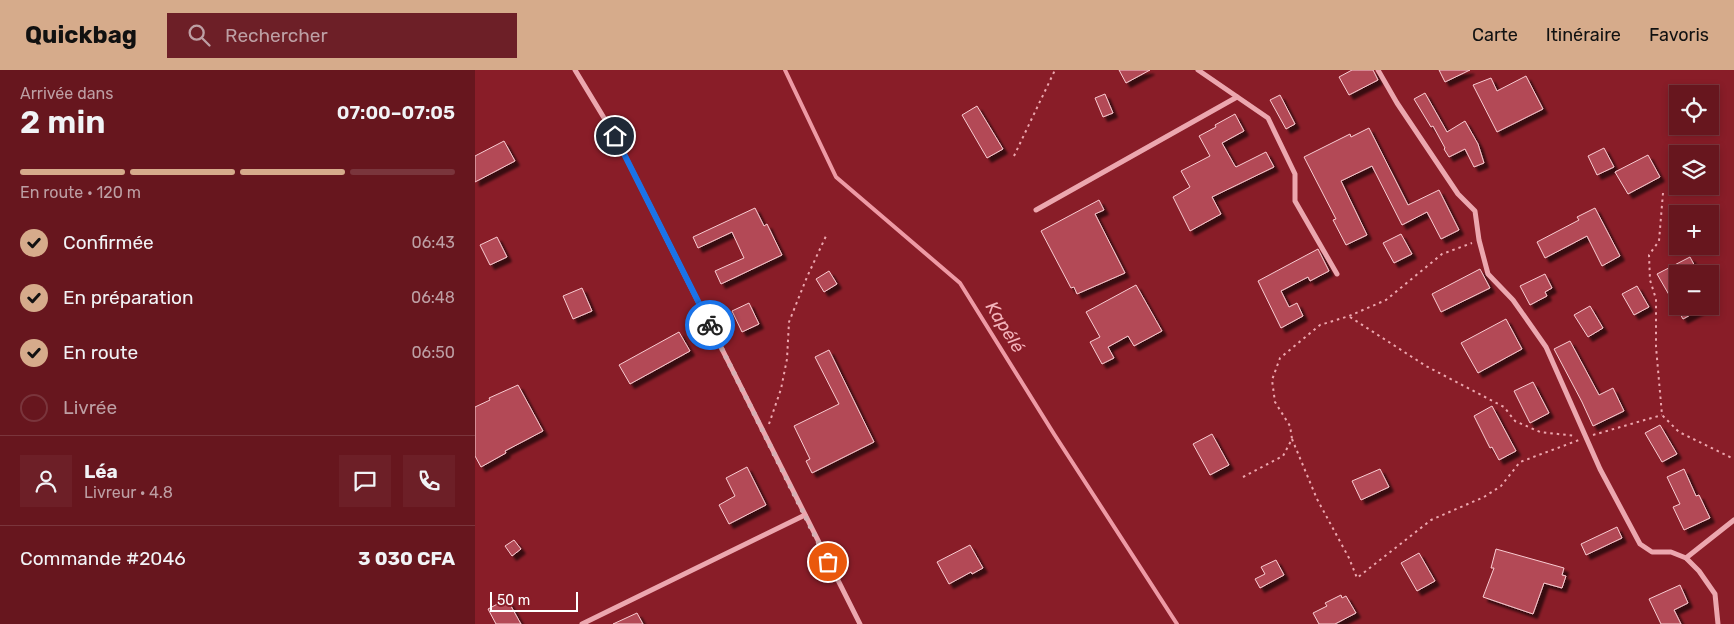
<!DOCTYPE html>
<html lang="fr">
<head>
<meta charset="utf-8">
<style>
	body { margin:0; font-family:Rubik,sans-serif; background:#6d1f27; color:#f1f3f6; height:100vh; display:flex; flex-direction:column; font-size:19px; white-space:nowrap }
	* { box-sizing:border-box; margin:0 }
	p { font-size:16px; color:#bd9fa4 }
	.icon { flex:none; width:28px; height:28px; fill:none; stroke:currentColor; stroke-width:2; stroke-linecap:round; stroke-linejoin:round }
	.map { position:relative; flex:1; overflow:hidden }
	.side { display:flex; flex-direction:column; background:#67161e; width:475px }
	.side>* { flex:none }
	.tools { position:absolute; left:1194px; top:15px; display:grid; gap:10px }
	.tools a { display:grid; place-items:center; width:50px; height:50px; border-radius:0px; background:#67161e; box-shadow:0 2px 8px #0003,0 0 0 1px #7a353c; font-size:25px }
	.scale { position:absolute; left:15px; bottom:12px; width:88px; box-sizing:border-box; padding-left:5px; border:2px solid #fff; border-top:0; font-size:14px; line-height:18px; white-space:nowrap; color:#fff; -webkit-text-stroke:4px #891d28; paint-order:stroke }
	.pin { position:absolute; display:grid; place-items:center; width:42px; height:42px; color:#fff; margin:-21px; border:2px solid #fff; border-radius:50%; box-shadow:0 1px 5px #0007 }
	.courier { position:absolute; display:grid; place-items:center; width:50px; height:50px; margin:-25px; border:4px solid #1a73e8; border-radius:50%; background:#fff; color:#222; box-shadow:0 1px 6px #0007 }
	.overview em { font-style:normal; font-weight:600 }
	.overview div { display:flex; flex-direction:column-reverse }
	.overview { display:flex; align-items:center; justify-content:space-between; height:85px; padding:0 20px }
	h1 { font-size:32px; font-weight:600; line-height:38px }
	.bar { display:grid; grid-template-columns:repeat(4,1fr); gap:8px 5px; align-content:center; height:60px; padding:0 20px }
	.bar i { height:6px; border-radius:4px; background:#7a353c }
	.bar .selected { background:#d6ab8b }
	.bar p { grid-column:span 4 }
	.line { display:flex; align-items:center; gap:12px; padding:0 20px; border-top:1px solid #7a353c }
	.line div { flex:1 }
	.round { display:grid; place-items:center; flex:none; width:52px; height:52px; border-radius:0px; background:#6d1f27 }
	ol { padding:0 20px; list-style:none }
	li { display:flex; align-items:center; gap:15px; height:55px }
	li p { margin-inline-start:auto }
	li .icon { padding:5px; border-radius:50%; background:#d6ab8b; color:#111; stroke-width:4 }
	li:last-child { color:#bd9fa4 }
	li i { width:28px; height:28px; border:2px solid #7a353c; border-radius:50% }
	header { display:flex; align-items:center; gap:30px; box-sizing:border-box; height:70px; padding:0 25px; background:#d6ab8b; color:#111 }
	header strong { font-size:24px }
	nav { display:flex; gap:28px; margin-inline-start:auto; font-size:18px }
	.search { width:350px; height:45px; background:#6d1f27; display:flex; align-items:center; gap:12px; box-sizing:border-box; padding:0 18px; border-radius:0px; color:#bd9fa4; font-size:19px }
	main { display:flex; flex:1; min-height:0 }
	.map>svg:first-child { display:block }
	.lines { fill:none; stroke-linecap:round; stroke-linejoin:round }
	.stream { stroke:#ee9aa5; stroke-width:4 }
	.building { fill:#b34a56; stroke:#f9ccd2; filter:url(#shadow) }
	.path { stroke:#eca7af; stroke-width:2; stroke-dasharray:2.5 4; stroke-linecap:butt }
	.minor { stroke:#eca7af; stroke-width:5 }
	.done { stroke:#d6b0b4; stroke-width:5; stroke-dasharray:0 9 }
	.route { stroke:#1a73e8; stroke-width:6 }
	.labels { text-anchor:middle; stroke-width:4; stroke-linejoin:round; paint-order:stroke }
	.water-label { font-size:18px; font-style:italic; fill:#f3b3bb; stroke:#891d28 }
</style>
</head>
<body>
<header>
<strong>Quickbag</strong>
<div class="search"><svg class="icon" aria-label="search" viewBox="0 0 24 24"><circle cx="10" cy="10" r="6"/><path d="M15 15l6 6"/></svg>Rechercher</div>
<nav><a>Carte</a><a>Itinéraire</a><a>Favoris</a></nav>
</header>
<main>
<section class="side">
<div class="overview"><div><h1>2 min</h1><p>Arrivée dans</p></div><em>07:00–07:05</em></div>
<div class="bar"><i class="selected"></i><i class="selected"></i><i class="selected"></i><i></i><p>En route · 120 m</p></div>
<ol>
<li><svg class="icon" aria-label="check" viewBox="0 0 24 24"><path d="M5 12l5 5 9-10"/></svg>Confirmée<p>06:43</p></li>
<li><svg class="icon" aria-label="check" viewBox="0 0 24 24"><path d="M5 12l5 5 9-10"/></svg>En préparation<p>06:48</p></li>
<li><svg class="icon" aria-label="check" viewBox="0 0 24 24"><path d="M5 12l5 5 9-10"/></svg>En route<p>06:50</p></li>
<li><i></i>Livrée</li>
</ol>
<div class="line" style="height:90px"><a class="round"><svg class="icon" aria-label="person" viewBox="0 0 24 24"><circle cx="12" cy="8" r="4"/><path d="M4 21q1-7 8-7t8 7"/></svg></a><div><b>Léa</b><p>Livreur · 4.8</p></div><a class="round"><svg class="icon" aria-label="chat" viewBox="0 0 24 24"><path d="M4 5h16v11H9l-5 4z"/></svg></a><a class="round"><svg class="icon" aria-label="phone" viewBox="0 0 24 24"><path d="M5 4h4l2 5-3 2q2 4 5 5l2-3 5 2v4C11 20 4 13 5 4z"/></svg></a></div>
<div class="line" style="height:65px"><div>Commande #2046</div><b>3 030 CFA</b></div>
</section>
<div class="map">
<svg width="1259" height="554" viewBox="0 0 1259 554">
	<defs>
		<filter id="shadow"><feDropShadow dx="4.5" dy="4.5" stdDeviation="1" flood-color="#0009"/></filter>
	</defs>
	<rect width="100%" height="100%" fill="#891d28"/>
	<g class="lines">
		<path class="stream" d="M 310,0 L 361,107 L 485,213 L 579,364 L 702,554"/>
	</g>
	<g class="building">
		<path d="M 644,0 L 675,0 L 651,13 Z"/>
		<path d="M 877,0 L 898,0 L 903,10 L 874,25 L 864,7 Z"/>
		<path d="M 964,0 L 995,0 L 970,12 Z"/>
		<path d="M 1051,6 L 1068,39 L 1022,62 L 998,15 L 1016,8 L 1022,21 Z"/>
		<path d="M 950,23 L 972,62 L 990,51 L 1003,74 L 1009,93 L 999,97 L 990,79 L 974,87 L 969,79 L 970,78 L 958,56 L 956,57 L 939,29 Z"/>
		<path d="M 630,24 L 638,43 L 628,47 L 620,28 Z"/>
		<path d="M 805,25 L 820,54 L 811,59 L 795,30 Z"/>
		<path d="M 502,36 L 528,79 L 512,88 L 487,45 Z"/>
		<path d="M 760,44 L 769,61 L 747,73 L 760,96 L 761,97 L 791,82 L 799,97 L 737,127 L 746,144 L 715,161 L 698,127 L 715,117 L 706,101 L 735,86 L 724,66 L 741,57 L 740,55 Z"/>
		<path d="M 894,58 L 933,135 L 964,120 L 984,160 L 966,169 L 952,142 L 927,155 L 897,96 L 866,111 L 892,165 L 871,175 L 858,150 L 861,149 L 829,87 L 875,64 L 876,67 Z"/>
		<path d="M 29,71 L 40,91 L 0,112 L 0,86 Z"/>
		<path d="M 1129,78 L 1139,97 L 1122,105 L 1113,86 Z"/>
		<path d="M 1173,85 L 1185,107 L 1153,124 L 1140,102 Z"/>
		<path d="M 624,130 L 629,140 L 620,144 L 650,203 L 602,224 L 599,217 L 596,218 L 566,161 Z"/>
		<path d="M 280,138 L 289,156 L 292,154 L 307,185 L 246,214 L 240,201 L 269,188 L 257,162 L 223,178 L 218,167 Z"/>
		<path d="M 1120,138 L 1145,186 L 1127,196 L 1112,166 L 1070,188 L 1062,172 L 1104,150 L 1102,147 Z"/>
		<path d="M 926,164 L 937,184 L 919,193 L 908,173 Z"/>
		<path d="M 22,167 L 32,187 L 15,195 L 5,175 Z"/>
		<path d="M 843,179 L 854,201 L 835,211 L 833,207 L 806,221 L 814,237 L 822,233 L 828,246 L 806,258 L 783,211 Z"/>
		<path d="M 1215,187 L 1224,204 L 1195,204 L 1202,217 L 1202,236 L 1232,236 L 1208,249 L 1182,204 Z"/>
		<path d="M 1005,199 L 1015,218 L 966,242 L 957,224 Z"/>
		<path d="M 354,201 L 362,214 L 349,222 L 341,209 Z"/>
		<path d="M 1070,204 L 1077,218 L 1070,222 L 1072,226 L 1055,235 L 1045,216 Z"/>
		<path d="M 661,215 L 687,261 L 659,276 L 653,266 L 633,277 L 639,288 L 627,294 L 615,272 L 625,267 L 611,242 Z"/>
		<path d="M 1162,216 L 1174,237 L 1159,245 L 1147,224 Z"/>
		<path d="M 107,218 L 117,241 L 98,249 L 88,226 Z"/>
		<path d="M 274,233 L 284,254 L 267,262 L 257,241 Z"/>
		<path d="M 1115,236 L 1128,258 L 1113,267 L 1099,245 Z"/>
		<path d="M 1031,249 L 1047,279 L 1003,303 L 986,273 Z"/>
		<path d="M 204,262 L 215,281 L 155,314 L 144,295 Z"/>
		<path d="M 1095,271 L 1124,325 L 1138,318 L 1149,341 L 1118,356 L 1107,332 L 1079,279 Z"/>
		<path d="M 354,280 L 399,372 L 337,403 L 331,391 L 335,389 L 319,356 L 364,334 L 340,287 Z"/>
		<path d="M 1058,312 L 1074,343 L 1055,353 L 1039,321 Z"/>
		<path d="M 43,315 L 68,361 L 30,381 L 31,383 L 6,397 L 0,386 L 0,337 L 15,330 L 14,328 Z"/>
		<path d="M 1017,336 L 1041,381 L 1024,390 L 1017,377 L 1015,378 L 999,346 Z"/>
		<path d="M 1185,355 L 1202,384 L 1187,392 L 1170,363 Z"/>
		<path d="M 737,364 L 754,395 L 735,405 L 718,374 Z"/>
		<path d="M 272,397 L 291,435 L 254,454 L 244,435 L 260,426 L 251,408 Z"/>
		<path d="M 905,399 L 914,417 L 886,430 L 877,411 Z"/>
		<path d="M 1209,399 L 1221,426 L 1224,425 L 1235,448 L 1209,460 L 1198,437 L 1205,434 L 1192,407 Z"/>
		<path d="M 1142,457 L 1147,468 L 1111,485 L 1106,474 Z"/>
		<path d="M 39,470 L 46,479 L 37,486 L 30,476 Z"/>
		<path d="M 495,475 L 508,498 L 497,504 L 496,502 L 474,514 L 462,492 Z"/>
		<path d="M 1021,479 L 1089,498 L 1087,505 L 1091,506 L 1087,518 L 1069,513 L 1058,544 L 1008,527 L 1019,498 L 1016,498 Z"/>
		<path d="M 944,483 L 960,511 L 942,521 L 926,493 Z"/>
		<path d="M 801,490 L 809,505 L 785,518 L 780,509 L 790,504 L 786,497 Z"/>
		<path d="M 1205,515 L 1213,533 L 1199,540 L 1206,554 L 1186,554 L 1174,529 Z"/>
		<path d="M 866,525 L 867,528 L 871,526 L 881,543 L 860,554 L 844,554 L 838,543 L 852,536 L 850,533 Z"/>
		<path d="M 32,529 L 46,554 L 21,554 L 13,539 Z"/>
		<path d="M 162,543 L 168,554 L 138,554 Z"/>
	</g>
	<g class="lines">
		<g class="path">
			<path d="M 539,86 L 580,0"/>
			<path d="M 1188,123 L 1184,171 L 1174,185 L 1175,210 L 1181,229 L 1181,277 L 1187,345 L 1204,362 L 1259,389"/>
			<path d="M 875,247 L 951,296 L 1029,337 L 1040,351 L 1065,362 L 1101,366"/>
			<path d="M 294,354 L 306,319 L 312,289 L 314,252 L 332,207 L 351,166"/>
			<path d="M 1118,365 L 1187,345"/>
			<path d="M 817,369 L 842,429 L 874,488 L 882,508 L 956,450 L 1009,427 L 1026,416 L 1045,392 L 1104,370"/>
			<path d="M 768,407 L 808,386 L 817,369 L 815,356 L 800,332 L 797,310 L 805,288 L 845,255 L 874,246 L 911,230 L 967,184 L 997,173"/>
		</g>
		<g class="minor">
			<path d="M 100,0 L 140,66 L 385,554"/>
			<path d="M 723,0 L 793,48 L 820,104 L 820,131 L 862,204"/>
			<path d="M 903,0 L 922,33 L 983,124 L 1000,141 L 1004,170 L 1013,204 L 1038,230 L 1071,277 L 1125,399 L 1165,474 L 1177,482 L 1196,482 L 1211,488 L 1224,501 L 1240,524 L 1243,554"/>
			<path d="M 561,140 L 762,27"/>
			<path d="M 1211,488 L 1259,450"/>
			<path d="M 107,554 L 330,445"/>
		</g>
	</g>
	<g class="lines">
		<path class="done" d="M 235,255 L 353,492"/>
		<path class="route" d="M 140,66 L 235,255"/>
	</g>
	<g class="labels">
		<g class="water-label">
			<text transform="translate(530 257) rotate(58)" y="6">Kapélé</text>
		</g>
	</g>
</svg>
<div class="tools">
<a><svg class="icon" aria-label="locate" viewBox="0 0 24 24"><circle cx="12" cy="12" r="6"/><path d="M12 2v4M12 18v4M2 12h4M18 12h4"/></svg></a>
<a><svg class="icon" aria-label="layers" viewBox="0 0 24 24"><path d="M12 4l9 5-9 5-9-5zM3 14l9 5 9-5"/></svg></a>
<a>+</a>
<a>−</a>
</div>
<div class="scale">50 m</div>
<div class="pin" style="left:353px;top:492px;background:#ea580c"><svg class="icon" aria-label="bag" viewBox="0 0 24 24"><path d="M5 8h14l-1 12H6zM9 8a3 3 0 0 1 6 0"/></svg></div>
<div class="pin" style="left:140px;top:66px;background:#1f2937"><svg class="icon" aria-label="home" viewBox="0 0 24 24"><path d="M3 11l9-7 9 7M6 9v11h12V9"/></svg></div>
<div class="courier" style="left:235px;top:255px"><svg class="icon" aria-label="bike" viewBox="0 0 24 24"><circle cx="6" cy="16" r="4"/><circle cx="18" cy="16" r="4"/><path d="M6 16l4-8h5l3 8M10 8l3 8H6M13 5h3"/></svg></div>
</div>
</main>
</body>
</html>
